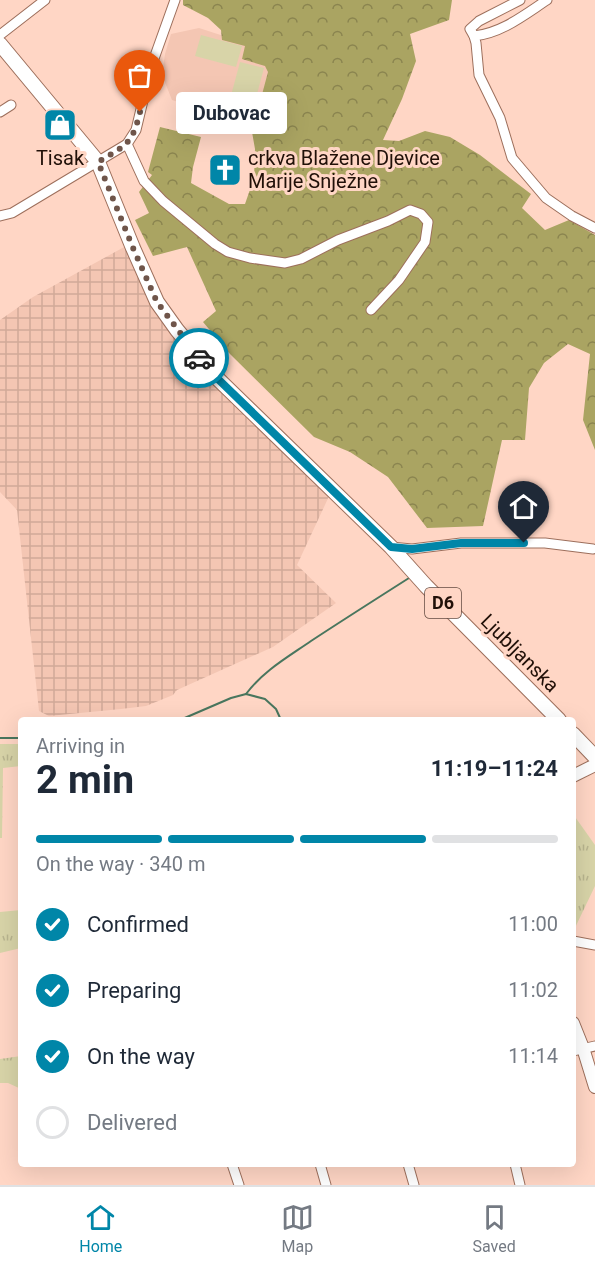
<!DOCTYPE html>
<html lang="en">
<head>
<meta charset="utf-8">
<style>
	body { margin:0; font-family:Roboto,sans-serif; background:#f2f2f3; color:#1f2937; height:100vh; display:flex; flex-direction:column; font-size:22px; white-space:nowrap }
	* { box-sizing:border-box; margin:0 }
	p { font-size:20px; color:#747a83 }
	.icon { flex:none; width:33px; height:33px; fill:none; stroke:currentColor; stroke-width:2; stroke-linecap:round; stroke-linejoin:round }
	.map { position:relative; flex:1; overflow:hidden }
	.details { position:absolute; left:18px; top:717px; width:558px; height:450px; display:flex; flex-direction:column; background:#fff; border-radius:6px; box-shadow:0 6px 24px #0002 }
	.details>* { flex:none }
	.pin { position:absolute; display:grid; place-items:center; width:51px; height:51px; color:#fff; margin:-62px -26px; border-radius:50% 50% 50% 0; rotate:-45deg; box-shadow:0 0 6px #0007 }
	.pin .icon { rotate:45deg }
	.courier { position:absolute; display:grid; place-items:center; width:60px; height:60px; margin:-30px; border:4px solid #0086a8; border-radius:50%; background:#fff; color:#222; box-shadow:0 2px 8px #0007 }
	.bubble { position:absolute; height:42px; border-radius:6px; background:#fff; box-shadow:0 6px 24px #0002; font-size:20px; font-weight:700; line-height:42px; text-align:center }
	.headline em { font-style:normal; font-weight:700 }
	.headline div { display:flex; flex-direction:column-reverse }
	.headline { display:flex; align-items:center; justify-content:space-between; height:102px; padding:0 18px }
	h1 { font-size:39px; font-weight:700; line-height:45px }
	.bar { display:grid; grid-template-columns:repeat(4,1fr); gap:9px 6px; align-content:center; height:72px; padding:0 18px }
	.bar i { height:8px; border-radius:4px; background:#e0e1e3 }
	.bar .on { background:#0086a8 }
	.bar p { grid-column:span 4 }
	ol { padding:0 18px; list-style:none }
	li { display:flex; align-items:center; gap:18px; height:66px }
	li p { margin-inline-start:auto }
	li .icon { padding:6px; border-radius:50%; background:#0086a8; color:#fff; stroke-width:4 }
	li:last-child { color:#747a83 }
	li i { width:33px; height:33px; border:3px solid #e0e1e3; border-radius:50% }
	.tabs { display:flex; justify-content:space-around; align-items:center; height:84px; border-top:2px solid #e0e1e3; background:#fff; font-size:16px; color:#747a83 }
	.tabs a { display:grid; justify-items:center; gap:3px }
	.tabs .on { color:#0086a8 }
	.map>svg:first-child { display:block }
	.built { fill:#f4c6b3 }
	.industrial { fill:url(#industrial-grid) }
	.grass { fill:url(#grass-tufts) }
	.forest { fill:url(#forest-crowns) }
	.garden { fill:#d8d4a8 }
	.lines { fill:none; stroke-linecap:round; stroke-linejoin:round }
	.stream { stroke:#49765e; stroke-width:2 }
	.minor-casing { stroke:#9d6f5c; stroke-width:11 }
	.secondary-casing { stroke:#9d6f5c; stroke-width:14 }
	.primary-casing { stroke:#9d6f5c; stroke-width:16 }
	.minor { stroke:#fff; stroke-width:9 }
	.secondary { stroke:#fff; stroke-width:12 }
	.primary { stroke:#fff; stroke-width:14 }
	.done { stroke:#6f554a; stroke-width:6; stroke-dasharray:0 10.8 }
	.route { stroke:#0086a8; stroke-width:8 }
	.labels { text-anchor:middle; stroke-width:6; stroke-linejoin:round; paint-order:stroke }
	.shield { fill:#ffd6c5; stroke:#644b41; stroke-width:1.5 }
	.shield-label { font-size:18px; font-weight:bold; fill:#211008 }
	.poi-label { font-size:20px; fill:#211008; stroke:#ffd6c5 }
	.street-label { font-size:20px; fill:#211008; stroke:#ffd6c5 }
</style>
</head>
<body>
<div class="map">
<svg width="595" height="1185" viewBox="0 0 595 1185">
	<defs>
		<pattern id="industrial-grid" width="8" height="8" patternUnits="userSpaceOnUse" patternTransform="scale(1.5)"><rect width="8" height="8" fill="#f4c6b3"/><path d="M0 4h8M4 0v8" fill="none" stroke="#d1a998"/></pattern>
		<pattern id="grass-tufts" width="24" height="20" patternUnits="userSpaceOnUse" patternTransform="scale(1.5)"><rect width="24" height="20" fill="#d8d4a8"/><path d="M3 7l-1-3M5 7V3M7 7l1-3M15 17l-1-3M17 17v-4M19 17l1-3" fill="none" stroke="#b9b58f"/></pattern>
		<pattern id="forest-crowns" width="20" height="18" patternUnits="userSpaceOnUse" patternTransform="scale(1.5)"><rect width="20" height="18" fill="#aaa462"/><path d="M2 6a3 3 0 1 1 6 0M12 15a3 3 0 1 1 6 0" fill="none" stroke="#8a844f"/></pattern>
	</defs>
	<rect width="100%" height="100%" fill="#ffd6c5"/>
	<path class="built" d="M 199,28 L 261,48 L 275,64 L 249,126 L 172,100 L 162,75 L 165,54 L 171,34 Z"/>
	<path class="industrial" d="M 126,246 L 152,304 L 331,492 L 297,565 L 336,603 L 273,647 L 177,690 L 173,695 L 146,706 L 121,709 L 49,716 L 39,711 L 17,510 L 0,492 L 0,320 L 33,297 Z"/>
	<g class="grass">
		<path d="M 0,744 L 21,744 L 21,766 L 3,768 L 2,838 L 0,838 Z"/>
		<path d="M 573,814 L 595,845 L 595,886 L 573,932 Z"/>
		<path d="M 21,910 L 21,948 L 0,953 L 0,912 Z"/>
		<path d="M 21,1056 L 21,1089 L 8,1083 L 0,1083 L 0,1059 Z"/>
	</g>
	<path class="forest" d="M 183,0 L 452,0 L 449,20 L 410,34 L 416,61 L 402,99 L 383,140 L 399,141 L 425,131 L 450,137 L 480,155 L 531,194 L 522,208 L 545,230 L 569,220 L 595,235 L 595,450 L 583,420 L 590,354 L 568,344 L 544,363 L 529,388 L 525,440 L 502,440 L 483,526 L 427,528 L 388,477 L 350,452 L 314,437 L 230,354 L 203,322 L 216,311 L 187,247 L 153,256 L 135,220 L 149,213 L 139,192 L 152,175 L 148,172 L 160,127 L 201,137 L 193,167 L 191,183 L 229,204 L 245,204 L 254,178 L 255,149 L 252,132 L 268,72 L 265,66 L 242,59 L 245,46 L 222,40 L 221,30 L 208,18 L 183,5 Z"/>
	<g class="garden">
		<path d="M 201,35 L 242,46 L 236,67 L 195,56 Z"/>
		<path d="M 240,62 L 264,68 L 253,109 L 229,103 Z"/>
	</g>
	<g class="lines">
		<g class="stream">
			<path d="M 246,694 C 263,671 288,657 311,641 C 343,620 376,599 409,578"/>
			<path d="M 180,720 L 231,698 L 246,694 L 265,699 L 276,709 L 281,720"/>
			<path d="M 0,738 L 21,738"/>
		</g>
		<defs>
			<g id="minor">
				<path d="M 520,0 L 479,21 L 470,29 L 474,36 L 476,43 L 479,75 L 500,118 L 512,158 L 546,198 L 572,216 L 595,228"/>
				<path d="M 0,35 L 45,0"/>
				<path d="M 474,36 C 502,33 524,15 547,0"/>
				<path d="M 0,112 L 11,105"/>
				<path d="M 127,144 L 144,181 L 163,201 L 215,244 L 228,252 L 250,258 L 285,263 L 301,259 L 338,240 L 388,221 L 410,210 L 421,214 L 428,222 L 425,242 L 399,280 L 371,310"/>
				<path d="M 0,216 L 12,213 L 127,144 L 136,130 L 151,67 L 175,0"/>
				<path d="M 391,547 L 412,549 L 461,543 L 545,543 L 593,549"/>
				<path d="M 573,941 L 595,945"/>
				<path d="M 573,1051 L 595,1046"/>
				<path d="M 232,1164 L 239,1185"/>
				<path d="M 320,1164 L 326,1185"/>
				<path d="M 408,1164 L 414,1185"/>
				<path d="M 515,1164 L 520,1185"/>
			</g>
			<g id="secondary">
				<path d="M 573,776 L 595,765"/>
				<path d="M 573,1023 L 583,1048 L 595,1087"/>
			</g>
			<g id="primary">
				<path d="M 0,44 L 98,162 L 133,248 L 157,302 L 177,330 L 219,380 L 391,547 L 426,586 L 559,720"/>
				<path d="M 573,734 L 595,757"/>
			</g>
		</defs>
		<use href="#minor" class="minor-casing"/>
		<use href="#secondary" class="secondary-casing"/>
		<use href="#primary" class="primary-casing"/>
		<use href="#minor" class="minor"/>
		<use href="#secondary" class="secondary"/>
		<use href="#primary" class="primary"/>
	</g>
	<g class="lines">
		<path class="done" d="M 140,112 C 132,145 126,145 98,162 L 133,248 L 157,302 L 199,358"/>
		<path class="route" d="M 199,358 L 219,380 L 391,547 L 412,549 L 461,543 L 524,543"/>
	</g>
	<defs>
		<symbol id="shop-square" viewBox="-11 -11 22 22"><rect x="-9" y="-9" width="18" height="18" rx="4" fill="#0086a8" stroke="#ffd6c5"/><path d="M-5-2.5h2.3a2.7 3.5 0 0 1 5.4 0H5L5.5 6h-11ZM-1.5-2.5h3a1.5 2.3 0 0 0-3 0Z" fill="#fff"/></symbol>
		<symbol id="church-square" viewBox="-11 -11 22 22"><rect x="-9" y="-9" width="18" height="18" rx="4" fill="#0086a8" stroke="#ffd6c5"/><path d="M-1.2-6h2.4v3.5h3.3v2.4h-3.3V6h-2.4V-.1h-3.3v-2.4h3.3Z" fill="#fff"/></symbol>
	</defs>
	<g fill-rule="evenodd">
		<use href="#shop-square" x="41" y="106" width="38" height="38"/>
		<use href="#church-square" x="206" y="151" width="38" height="38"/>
	</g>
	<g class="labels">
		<rect class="shield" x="425" y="588" width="36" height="30" rx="4.5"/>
		<g class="shield-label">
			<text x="443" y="609">D6</text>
		</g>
		<g class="poi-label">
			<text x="60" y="165">Tisak</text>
			<text x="248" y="165" text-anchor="start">crkva Blažene Djevice<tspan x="248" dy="23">Marije Snježne</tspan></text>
		</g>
		<g class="street-label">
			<text transform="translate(520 653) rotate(45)" y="7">Ljubljanska</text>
		</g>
	</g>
</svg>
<div class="pin" style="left:140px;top:112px;background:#ea580c"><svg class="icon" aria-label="bag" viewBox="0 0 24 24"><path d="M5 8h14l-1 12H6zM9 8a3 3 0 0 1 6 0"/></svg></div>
<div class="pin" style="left:524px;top:543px;background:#1f2937"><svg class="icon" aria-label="home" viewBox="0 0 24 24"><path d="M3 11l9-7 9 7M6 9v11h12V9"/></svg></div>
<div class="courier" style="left:199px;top:358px"><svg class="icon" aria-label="car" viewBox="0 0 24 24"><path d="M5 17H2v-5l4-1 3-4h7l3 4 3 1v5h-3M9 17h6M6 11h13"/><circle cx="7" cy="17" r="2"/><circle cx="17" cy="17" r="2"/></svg></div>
<div class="bubble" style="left:176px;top:92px;width:111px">Dubovac</div>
<section class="details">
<div class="headline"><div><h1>2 min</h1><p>Arriving in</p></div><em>11:19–11:24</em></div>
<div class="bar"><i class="on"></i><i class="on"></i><i class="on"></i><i></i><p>On the way · 340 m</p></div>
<ol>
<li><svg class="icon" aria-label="check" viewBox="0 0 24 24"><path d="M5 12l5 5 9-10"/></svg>Confirmed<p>11:00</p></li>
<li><svg class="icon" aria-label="check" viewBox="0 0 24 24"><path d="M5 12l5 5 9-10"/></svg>Preparing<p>11:02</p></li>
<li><svg class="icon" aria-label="check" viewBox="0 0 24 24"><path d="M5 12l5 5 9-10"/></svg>On the way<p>11:14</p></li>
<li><i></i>Delivered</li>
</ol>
</section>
</div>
<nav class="tabs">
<a class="on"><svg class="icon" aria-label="home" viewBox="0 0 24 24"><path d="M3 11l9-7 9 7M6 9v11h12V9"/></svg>Home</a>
<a><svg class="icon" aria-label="map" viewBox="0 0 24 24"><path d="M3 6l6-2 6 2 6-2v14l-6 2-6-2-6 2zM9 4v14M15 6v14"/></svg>Map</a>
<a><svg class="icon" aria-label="saved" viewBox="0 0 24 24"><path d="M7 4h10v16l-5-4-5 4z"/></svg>Saved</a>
</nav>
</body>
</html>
